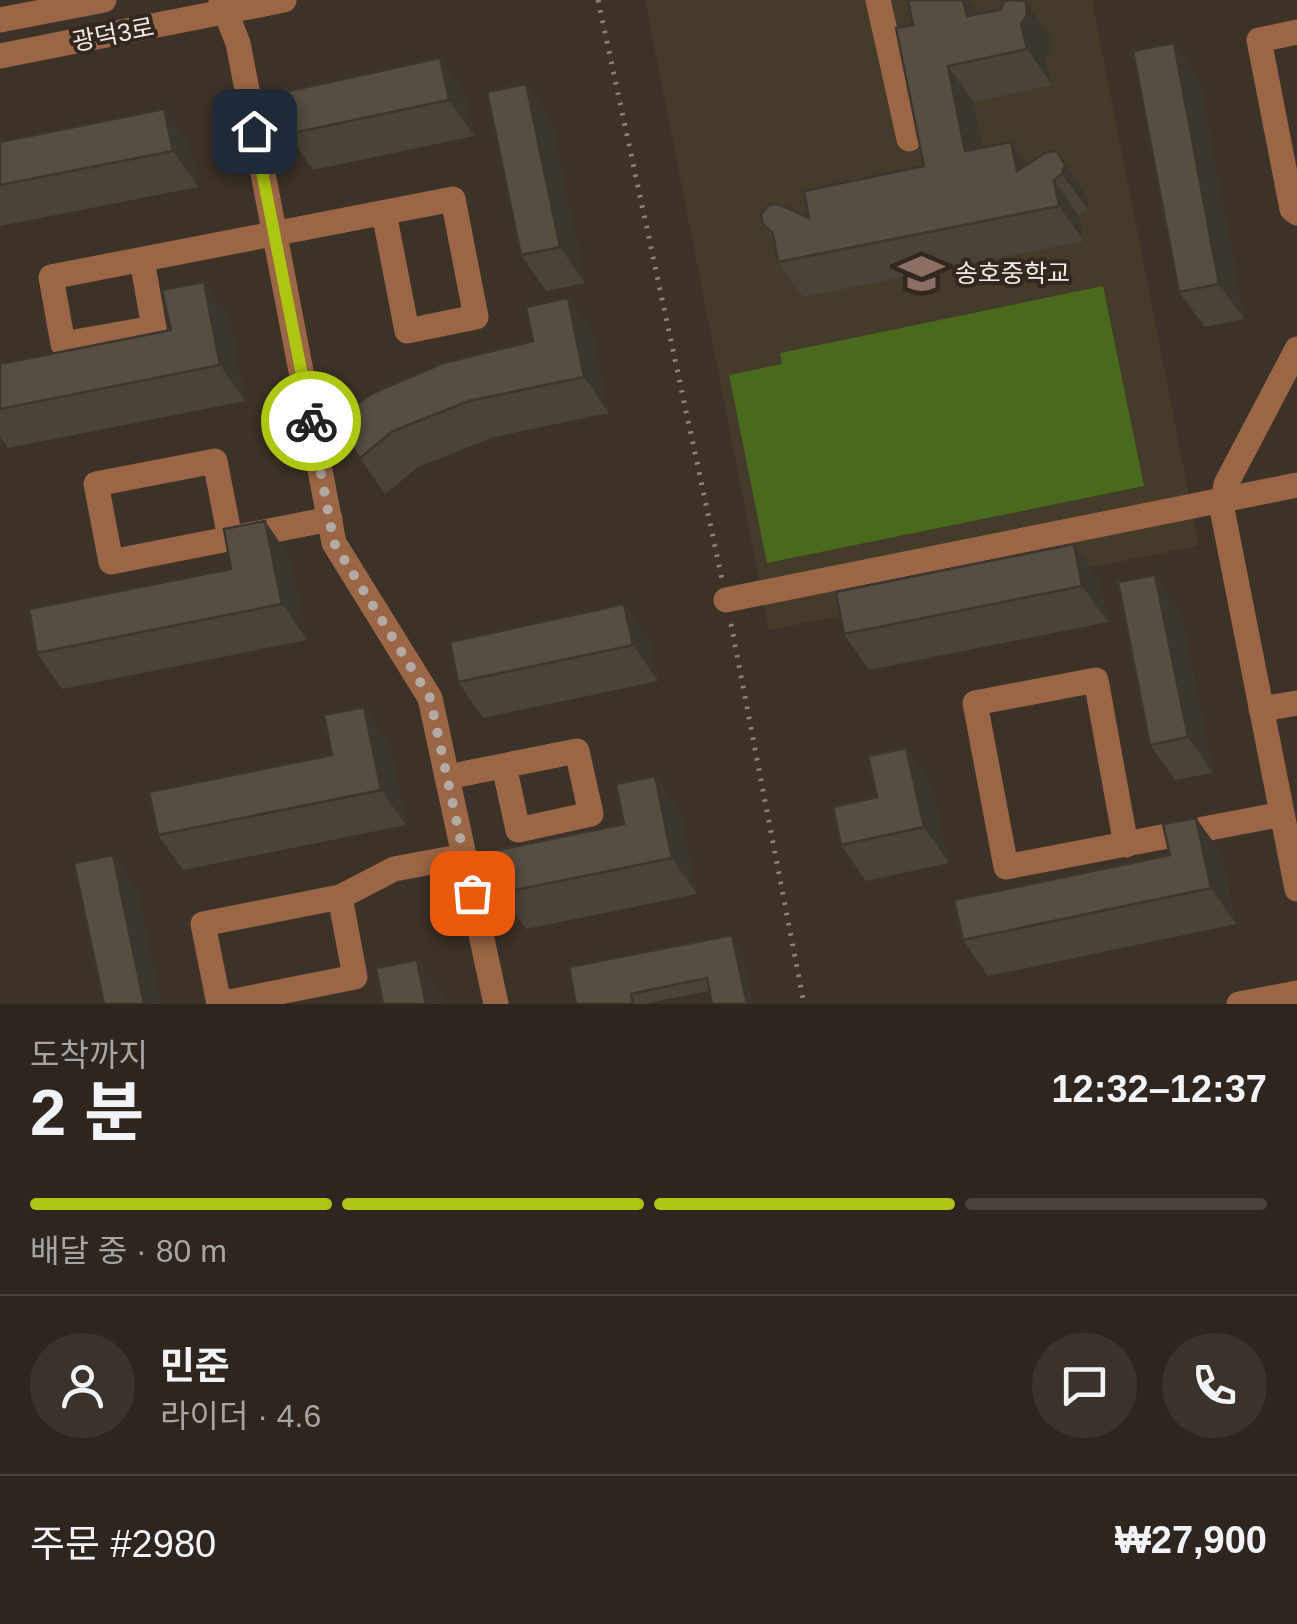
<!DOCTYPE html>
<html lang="ko">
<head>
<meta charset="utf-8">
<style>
	body { margin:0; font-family:Arial,"Noto Sans KR",sans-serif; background:#3a322b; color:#f1f3f6; height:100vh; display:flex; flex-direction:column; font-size:38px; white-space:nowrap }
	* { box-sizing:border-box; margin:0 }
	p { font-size:32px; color:#a7a5a4 }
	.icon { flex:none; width:55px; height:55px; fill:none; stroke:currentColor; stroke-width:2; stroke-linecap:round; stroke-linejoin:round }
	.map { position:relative; height:1004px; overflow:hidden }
	.drawer { display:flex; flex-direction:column; background:#2e261e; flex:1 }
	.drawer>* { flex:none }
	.pin { position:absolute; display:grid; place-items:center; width:85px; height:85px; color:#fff; margin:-42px; border-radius:20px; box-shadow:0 5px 15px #0006 }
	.courier { position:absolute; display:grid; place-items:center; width:100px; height:100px; margin:-50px; border:8px solid #acc611; border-radius:50%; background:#fff; color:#222; box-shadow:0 2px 12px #0007 }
	.headline em { font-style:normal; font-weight:700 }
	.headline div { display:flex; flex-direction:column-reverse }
	.headline { display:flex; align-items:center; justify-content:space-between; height:170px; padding:0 30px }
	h1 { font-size:65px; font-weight:700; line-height:75px }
	.bar { display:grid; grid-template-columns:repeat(4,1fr); gap:15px 10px; align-content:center; height:120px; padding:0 30px }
	.bar i { height:12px; border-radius:8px; background:#49433c }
	.bar .active { background:#acc611 }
	.bar p { grid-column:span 4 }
	.line { display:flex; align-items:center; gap:25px; padding:0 30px; border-top:2px solid #49433c }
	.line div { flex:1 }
	.round { display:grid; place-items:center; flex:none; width:105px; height:105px; border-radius:52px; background:#3a322b }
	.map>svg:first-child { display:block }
	.education { fill:#443b2a }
	.green { fill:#496a1c }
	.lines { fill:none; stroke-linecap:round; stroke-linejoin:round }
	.path { stroke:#8c827a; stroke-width:5; stroke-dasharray:2.5 8; stroke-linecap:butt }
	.minor { stroke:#9b6645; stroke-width:25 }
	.wall { fill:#4a4338 }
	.shaded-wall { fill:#3c372e }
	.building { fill:#564e41; stroke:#3c372e; stroke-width:2.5 }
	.done { stroke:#b3aaa3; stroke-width:10; stroke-dasharray:0 18 }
	.route { stroke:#acc611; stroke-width:12 }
	.labels { text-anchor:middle; stroke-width:8; stroke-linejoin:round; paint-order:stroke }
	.street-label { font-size:25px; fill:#f2ebe5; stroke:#33281f }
	.poi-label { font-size:25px; fill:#f2ebe5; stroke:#33281f; text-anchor:start }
</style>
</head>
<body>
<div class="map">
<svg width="1297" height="1004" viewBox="0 0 1297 1004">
	<rect width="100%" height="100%" fill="#3d3228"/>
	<path class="education" d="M 645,0 L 1092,0 L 1199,546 L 769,630 Z"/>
	<path class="green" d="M 1103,286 L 1144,486 L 767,563 L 729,375 L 782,364 L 780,353 Z"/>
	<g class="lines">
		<g class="path">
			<path d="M 598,0 L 722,579"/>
			<path d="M 731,624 L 804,1004"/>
		</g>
		<g class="minor">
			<path d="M 221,0 L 238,43 L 334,543 L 430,698 L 496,1004"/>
			<path d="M 878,0 L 909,139"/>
			<path d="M 0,20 L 104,0"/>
			<path d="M 1297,32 L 1259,40 L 1292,209 L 1297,213"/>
			<path d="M 0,56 L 284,0"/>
			<path d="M 142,260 L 154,328 L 63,344 L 51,277 C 185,252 319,226 453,199 L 476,317 L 407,331 L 384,213"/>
			<path d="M 1297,349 L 1226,484 L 1222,509 L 1297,889"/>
			<path d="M 230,538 L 215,461 L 96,484 L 111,562 L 330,519"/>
			<path d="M 726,600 L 1297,485"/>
			<path d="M 1261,709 L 1297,703"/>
			<path d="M 447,777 L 577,751 L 591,814 L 518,830 L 504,766"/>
			<path d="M 1126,845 L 1096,680 L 975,703 L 1006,867 L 1282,814"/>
			<path d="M 340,897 L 203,924 L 219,1004 L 355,977 L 340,897 L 394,869 L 464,856"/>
			<path d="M 1239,1004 L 1297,993"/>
		</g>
	</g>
	<g class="wall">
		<path d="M 970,0 L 980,14 L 1051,37 L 1052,51 L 1046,60 L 1052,85 L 974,102 L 983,147 L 1011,142 L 1027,164 L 1058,153 L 1090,200 L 1087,209 L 1079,216 L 1084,241 L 803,297 L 778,262 L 774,240 L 762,223 L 809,218 L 924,166 L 913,25 Z"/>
		<path d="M 1174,43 L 1199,79 L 1244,319 L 1205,327 L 1179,292 Z"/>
		<path d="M 526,84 L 551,119 L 585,283 L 546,291 L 521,255 Z"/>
		<path d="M 465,94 L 474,136 L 313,170 L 288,134 Z"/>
		<path d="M 164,109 L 189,145 L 198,187 L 0,226 L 0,142 Z"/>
		<path d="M 204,282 L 229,318 L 245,401 L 8,448 L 0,436 L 0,364 L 171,330 Z"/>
		<path d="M 568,298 L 593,334 L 609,413 L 494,437 L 418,467 L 385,494 L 334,421 L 533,341 Z"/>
		<path d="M 1074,544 L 1099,580 L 1108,622 L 869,670 L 844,634 Z"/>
		<path d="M 290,557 L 307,640 L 62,689 L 37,653 Z"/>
		<path d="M 624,604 L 649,640 L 658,681 L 483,718 L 458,682 Z"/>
		<path d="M 1180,611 L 1213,773 L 1175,780 L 1150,745 Z"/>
		<path d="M 389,742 L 406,825 L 183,870 L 158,835 Z"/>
		<path d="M 655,776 L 680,812 L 697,894 L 526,929 L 501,893 L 624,824 Z"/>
		<path d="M 931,783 L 949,863 L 866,881 L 841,845 Z"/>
		<path d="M 1196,818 L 1221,853 L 1236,924 L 988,976 L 963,940 L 1170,855 Z"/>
		<path d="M 732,935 L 740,946 L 752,1004 L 712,1004 L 709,991 L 643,1004 L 576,1004 Z"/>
	</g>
	<g class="shaded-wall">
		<path d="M 963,0 L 970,0 L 986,22 L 967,16 Z"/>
		<path d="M 1026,1 L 1051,37 L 1052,51 L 1046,60 L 1052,85 L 1027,49 L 1021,24 Z"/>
		<path d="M 1174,43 L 1199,79 L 1244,319 L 1219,284 Z"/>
		<path d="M 440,58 L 465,94 L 474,136 L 449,100 Z"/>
		<path d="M 948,66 L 974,102 L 991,186 L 965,151 Z"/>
		<path d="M 526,84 L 551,119 L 585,283 L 560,247 Z"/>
		<path d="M 164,109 L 189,145 L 198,187 L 173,151 Z"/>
		<path d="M 1011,142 L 1036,177 L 1017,171 Z"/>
		<path d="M 1058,153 L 1090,200 L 1087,209 L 1062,174 Z"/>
		<path d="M 1054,180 L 1079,216 L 1084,241 L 1059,206 Z"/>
		<path d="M 204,282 L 229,318 L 245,401 L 220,365 Z"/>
		<path d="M 568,298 L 593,334 L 609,413 L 584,377 Z"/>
		<path d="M 265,521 L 290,557 L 307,640 L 282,604 Z"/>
		<path d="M 1074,544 L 1099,580 L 1108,622 L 1082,586 Z"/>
		<path d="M 1155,575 L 1180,611 L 1213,773 L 1188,737 Z"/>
		<path d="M 624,604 L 649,640 L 658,681 L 633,645 Z"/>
		<path d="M 364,707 L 389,742 L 406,825 L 381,790 Z"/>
		<path d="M 906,748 L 931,783 L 949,863 L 924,827 Z"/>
		<path d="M 655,776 L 680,812 L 697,894 L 672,858 Z"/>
		<path d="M 1196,818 L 1221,853 L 1236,924 L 1211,888 Z"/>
		<path d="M 113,855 L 138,891 L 162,1004 L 144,1004 Z"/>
		<path d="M 732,935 L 740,946 L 752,1004 L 747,1004 Z"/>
		<path d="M 417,960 L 442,995 L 444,1004 L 426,1004 Z"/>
	</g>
	<g class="building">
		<path d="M 908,0 L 963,0 L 967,16 L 1000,10 L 1005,0 L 1026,1 L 1027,15 L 1021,24 L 1027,49 L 948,66 L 965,151 L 1011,142 L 1017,171 L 1045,153 L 1054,151 L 1058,153 L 1065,165 L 1062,174 L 1054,180 L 1059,206 L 778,262 L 773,234 L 762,223 L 761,214 L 769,205 L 778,204 L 809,218 L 804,191 L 924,166 L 896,28 L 913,25 Z"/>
		<path d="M 1174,43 L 1219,284 L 1179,292 L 1133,51 Z"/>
		<path d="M 440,58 L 449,100 L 288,134 L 279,93 Z"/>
		<path d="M 526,84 L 560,247 L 521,255 L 487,92 Z"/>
		<path d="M 164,109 L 173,151 L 0,185 L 0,142 Z"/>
		<path d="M 204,282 L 220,365 L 0,409 L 0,364 L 171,330 L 162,290 Z"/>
		<path d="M 568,298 L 584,377 L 469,401 L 393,431 L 360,458 L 334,421 L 373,393 L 443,363 L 533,341 L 526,307 Z"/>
		<path d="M 265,521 L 282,604 L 37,653 L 29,609 L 231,569 L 224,529 Z"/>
		<path d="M 1074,544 L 1082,586 L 844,634 L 836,592 Z"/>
		<path d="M 1155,575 L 1188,737 L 1150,745 L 1118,582 Z"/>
		<path d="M 624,604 L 633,645 L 458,682 L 450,642 Z"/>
		<path d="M 364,707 L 381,790 L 158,835 L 149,792 L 332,755 L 324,715 Z"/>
		<path d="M 906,748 L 924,827 L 841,845 L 833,807 L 877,797 L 868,756 Z"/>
		<path d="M 655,776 L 672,858 L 501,893 L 493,851 L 624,824 L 616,784 Z"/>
		<path d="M 1196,818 L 1211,888 L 963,940 L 954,900 L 1170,855 L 1163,824 Z"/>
		<path d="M 113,855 L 144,1004 L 104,1004 L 74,863 Z"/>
		<path d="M 732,935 L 747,1004 L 712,1004 L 707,978 L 631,994 L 633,1004 L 576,1004 L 569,967 Z"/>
		<path d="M 417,960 L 426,1004 L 383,1004 L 376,968 Z"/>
	</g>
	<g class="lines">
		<path class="done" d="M 311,421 L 334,543 L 430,698 L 472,893"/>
		<path class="route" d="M 254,131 L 311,421"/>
	</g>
	<defs>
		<symbol id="school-bare" viewBox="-9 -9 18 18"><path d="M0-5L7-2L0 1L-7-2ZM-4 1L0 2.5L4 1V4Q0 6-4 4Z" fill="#8d6e63" stroke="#33281f" stroke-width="2.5" paint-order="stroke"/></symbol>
	</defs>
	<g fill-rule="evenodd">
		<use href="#school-bare" x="890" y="242" width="63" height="63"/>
	</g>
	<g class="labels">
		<g class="street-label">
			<text transform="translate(113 34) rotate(-11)" y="9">광덕3로</text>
		</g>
		<g class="poi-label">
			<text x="955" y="282">송호중학교</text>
		</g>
	</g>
</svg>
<div class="pin" style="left:472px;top:893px;background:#ea580c"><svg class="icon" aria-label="bag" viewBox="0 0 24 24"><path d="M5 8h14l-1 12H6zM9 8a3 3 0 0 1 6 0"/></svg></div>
<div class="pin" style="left:254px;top:131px;background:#1f2937"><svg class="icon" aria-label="home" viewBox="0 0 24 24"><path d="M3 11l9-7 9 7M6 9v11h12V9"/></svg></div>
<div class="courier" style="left:311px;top:421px"><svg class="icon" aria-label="bike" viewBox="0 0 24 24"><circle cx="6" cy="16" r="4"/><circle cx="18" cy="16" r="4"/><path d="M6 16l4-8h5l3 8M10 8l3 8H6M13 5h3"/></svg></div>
</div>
<section class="drawer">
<div class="headline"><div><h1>2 분</h1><p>도착까지</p></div><em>12:32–12:37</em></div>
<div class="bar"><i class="active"></i><i class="active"></i><i class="active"></i><i></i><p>배달 중 · 80 m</p></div>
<div class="line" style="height:180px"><a class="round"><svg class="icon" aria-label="person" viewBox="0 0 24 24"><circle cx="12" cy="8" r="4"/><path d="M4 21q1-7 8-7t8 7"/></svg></a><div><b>민준</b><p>라이더 · 4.6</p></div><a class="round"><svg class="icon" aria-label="chat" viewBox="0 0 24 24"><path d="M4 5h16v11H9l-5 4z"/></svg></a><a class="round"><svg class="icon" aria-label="phone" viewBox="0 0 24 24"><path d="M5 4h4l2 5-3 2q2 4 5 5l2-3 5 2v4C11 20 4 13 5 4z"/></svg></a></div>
<div class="line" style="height:130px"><div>주문 #2980</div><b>₩27,900</b></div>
</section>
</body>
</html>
